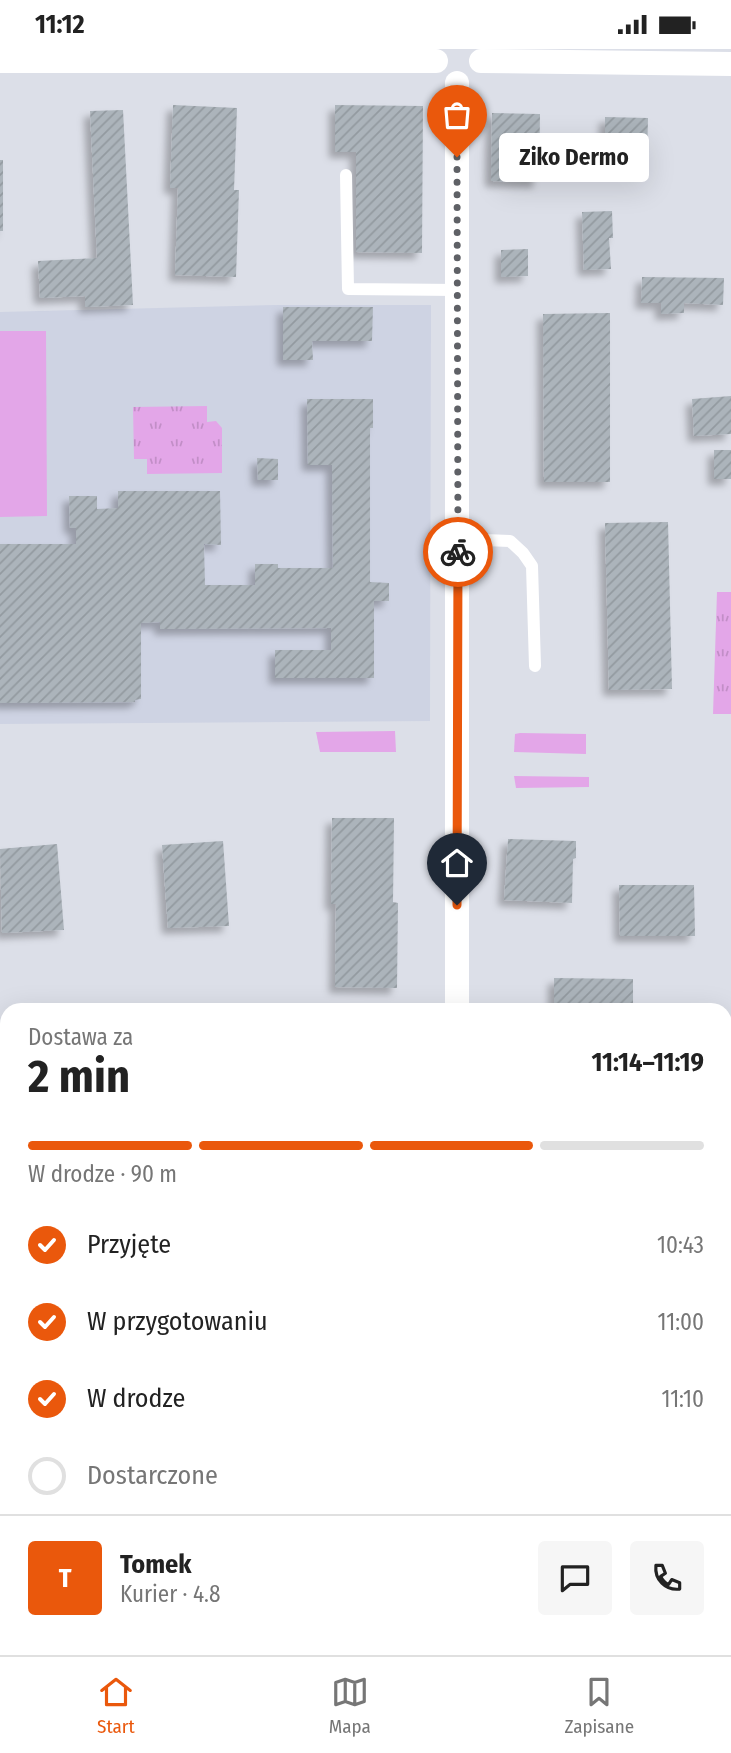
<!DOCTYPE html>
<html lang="pl">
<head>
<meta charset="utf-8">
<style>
	body { margin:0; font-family:"Fira Sans Condensed",sans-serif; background:#f6f6f6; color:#222; height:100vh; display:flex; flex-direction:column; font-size:26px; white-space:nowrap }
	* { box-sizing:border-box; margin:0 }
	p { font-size:23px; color:#767676 }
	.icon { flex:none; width:38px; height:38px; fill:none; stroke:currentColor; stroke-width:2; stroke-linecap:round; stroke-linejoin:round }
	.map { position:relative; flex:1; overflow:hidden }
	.panel { position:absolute; left:0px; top:954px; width:732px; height:653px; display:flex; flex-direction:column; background:#fff; border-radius:21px 21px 0 0; box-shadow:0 7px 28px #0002 }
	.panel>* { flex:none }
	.pin { position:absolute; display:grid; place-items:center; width:60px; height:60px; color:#fff; margin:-72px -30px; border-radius:50% 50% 50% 0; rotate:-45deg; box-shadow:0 0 7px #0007 }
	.pin .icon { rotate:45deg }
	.courier { position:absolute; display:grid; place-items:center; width:70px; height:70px; margin:-35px; border:5px solid #ea580c; border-radius:50%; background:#fff; color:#222; box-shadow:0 2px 9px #0007 }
	.bubble { position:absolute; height:49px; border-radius:7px; background:#fff; box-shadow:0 7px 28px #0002; font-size:23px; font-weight:700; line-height:49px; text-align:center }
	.headline em { font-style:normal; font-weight:700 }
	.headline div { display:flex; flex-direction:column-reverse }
	.headline { display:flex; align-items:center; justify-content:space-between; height:119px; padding:0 28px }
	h1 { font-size:46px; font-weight:700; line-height:52px }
	.bar { display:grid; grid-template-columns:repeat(4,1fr); gap:10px 7px; align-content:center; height:84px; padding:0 28px }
	.bar i { height:9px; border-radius:5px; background:#e0e0e0 }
	.bar .current { background:#ea580c }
	.bar p { grid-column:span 4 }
	.line { display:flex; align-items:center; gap:18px; padding:0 28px; border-top:2px solid #e0e0e0 }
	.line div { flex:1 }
	.round { display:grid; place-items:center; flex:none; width:74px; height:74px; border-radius:7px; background:#f6f6f6 }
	ol { padding:0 28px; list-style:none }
	li { display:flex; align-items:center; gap:21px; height:77px }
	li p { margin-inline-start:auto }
	li .icon { padding:7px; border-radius:50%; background:#ea580c; color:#fff; stroke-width:4 }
	li:last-child { color:#767676 }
	li i { width:38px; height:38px; border:4px solid #e0e0e0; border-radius:50% }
	.status { display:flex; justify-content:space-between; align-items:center; height:49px; padding:0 35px; background:#fff; direction:ltr }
	.status svg { height:19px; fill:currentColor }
	.menu { display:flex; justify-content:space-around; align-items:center; height:98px; border-top:2px solid #e0e0e0; background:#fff; font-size:19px; color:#767676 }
	.menu a { display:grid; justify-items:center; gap:4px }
	.menu .current { color:#ea580c }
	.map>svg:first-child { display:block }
	.built { fill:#ced3e3 }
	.grass { fill:#e3a6e8 }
	.park { fill:url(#park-tufts) }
	.building { fill:url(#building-hatch); filter:url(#shadow) }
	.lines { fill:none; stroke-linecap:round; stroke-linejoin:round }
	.service { stroke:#fff; stroke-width:12 }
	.minor { stroke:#fff; stroke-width:24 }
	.done { stroke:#5f6166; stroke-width:7; stroke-dasharray:0 12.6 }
	.route { stroke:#ea580c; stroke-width:9 }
</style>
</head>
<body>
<div class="status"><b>11:12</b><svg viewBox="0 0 49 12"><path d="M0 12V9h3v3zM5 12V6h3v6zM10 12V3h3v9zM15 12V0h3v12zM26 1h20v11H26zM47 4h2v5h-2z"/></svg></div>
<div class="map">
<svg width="731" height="1606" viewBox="0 0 731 1606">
	<defs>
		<pattern id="park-tufts" width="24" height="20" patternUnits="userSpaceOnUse" patternTransform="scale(1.75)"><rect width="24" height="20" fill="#e3a6e8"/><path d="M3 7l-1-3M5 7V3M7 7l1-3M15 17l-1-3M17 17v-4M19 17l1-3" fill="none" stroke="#c28ec7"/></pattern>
		<pattern id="building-hatch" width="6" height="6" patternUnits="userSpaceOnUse" patternTransform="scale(1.75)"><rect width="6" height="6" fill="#acb4bb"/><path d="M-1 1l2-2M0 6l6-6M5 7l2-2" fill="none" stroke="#939aa0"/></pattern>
		<filter id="shadow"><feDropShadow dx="-6" dy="6" stdDeviation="3.5" flood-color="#0004"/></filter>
	</defs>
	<rect width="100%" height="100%" fill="#dcdfe8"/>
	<path class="built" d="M 275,256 L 431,256 L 430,672 L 0,675 L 0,263 Z"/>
	<g class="grass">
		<path d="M 0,282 L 46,282 L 47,467 L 0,468 Z"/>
		<path d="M 395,682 L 396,703 L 320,703 L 316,683 Z"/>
		<path d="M 520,684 L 586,685 L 586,705 L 514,703 L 515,685 Z"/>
		<path d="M 514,727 L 589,728 L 589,738 L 516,739 Z"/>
		<rect x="725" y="1009" width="6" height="76"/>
	</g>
	<g class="park">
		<path d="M 207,357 L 207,373 L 216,372 L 222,379 L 222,424 L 147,425 L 147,410 L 134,410 L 133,358 Z"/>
		<path d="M 717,543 L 731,543 L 731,665 L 713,665 Z"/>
	</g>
	<g class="building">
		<path d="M 173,56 L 237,59 L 234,141 L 239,141 L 236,228 L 175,226 L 178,139 L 170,139 Z"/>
		<path d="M 335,56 L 423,57 L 422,204 L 356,203 L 356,103 L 335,103 Z"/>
		<path d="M 123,61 L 133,256 L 85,258 L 85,247 L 40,249 L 38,212 L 97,209 L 90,62 Z"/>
		<path d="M 492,64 L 540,65 L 539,133 L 491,132 Z"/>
		<path d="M 605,68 L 648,69 L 647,111 L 605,110 Z"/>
		<rect x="0" y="111" width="3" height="71"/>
		<path d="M 612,162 L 613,189 L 609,189 L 611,220 L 584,221 L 582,163 Z"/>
		<path d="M 528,200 L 528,227 L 501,228 L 501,201 Z"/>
		<path d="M 642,228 L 724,229 L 723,256 L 684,254 L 684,264 L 661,265 L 661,254 L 641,254 Z"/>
		<path d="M 283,258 L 373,258 L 372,292 L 312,292 L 313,311 L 283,311 Z"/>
		<path d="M 610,264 L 610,433 L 544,433 L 543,265 Z"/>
		<path d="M 731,347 L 731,385 L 694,387 L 692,350 Z"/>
		<path d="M 307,350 L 373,350 L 373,379 L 370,379 L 370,533 L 389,534 L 389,552 L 374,552 L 374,629 L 275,629 L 275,601 L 331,601 L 331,579 L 160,580 L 160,573 L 141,574 L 141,650 L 135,651 L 135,653 L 0,654 L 0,495 L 76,495 L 76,479 L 70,479 L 69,447 L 97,447 L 97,460 L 118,459 L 118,442 L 220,442 L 221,496 L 204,495 L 205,536 L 255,536 L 255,515 L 278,515 L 278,519 L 333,519 L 332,416 L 308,416 Z"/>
		<rect x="714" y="401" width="17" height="29"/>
		<path d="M 257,409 L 278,410 L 278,431 L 258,431 Z"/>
		<path d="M 668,473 L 672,640 L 609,641 L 605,474 Z"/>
		<path d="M 332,769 L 394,769 L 393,853 L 398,854 L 397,939 L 335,938 L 336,855 L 331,855 Z"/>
		<path d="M 508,790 L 576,792 L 576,809 L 573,810 L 572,854 L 504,851 Z"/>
		<path d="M 223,792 L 229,877 L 168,879 L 162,796 Z"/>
		<path d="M 57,795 L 64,881 L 2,884 L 0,800 Z"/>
		<path d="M 619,836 L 694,836 L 695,887 L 620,887 Z"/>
		<path d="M 554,929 L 633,930 L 633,961 L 554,961 Z"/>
		<path d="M 7,985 L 7,1031 L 0,1031 L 0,986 Z"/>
		<rect x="724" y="1193" width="7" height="195"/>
		<path d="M 0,1523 L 7,1534 L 7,1544 L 0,1549 Z"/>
	</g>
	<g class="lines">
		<g class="service">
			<path d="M 346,126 L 348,240 L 458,241"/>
			<path d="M 458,490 L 510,492 L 523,504 L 532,517 L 535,617"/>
			<path d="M 115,1606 L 180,1601 L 185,1606"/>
		</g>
		<g class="minor">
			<path d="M 0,12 L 436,12"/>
			<path d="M 481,12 L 731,15"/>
			<path d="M 457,34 L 457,961"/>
			<path d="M 0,1127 L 7,1127"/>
			<path d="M 724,1127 L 731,1127"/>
			<path d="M 724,1595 L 731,1595"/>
			<path d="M 466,1600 L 470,1606"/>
			<path d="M 422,1606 L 444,1600"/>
		</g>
	</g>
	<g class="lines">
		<path class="done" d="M 457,108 L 458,503"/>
		<path class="route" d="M 457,856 L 458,503"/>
	</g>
</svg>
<div class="pin" style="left:457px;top:108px;background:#ea580c"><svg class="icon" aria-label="bag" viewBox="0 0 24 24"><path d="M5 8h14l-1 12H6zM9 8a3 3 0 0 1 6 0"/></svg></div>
<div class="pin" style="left:457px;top:856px;background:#1f2937"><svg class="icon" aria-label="home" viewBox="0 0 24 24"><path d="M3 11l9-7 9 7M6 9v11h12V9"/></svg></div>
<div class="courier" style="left:458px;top:503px"><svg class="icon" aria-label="bike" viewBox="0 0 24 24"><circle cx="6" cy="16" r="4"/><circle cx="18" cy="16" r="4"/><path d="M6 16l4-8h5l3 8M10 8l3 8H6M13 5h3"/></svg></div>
<div class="bubble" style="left:499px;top:84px;width:150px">Ziko Dermo</div>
<section class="panel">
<div class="headline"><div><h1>2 min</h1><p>Dostawa za</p></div><em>11:14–11:19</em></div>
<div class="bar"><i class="current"></i><i class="current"></i><i class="current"></i><i></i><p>W drodze · 90 m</p></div>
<ol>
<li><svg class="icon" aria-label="check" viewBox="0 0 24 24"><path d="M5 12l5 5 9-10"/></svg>Przyjęte<p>10:43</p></li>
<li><svg class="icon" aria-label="check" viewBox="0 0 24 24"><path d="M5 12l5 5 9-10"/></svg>W przygotowaniu<p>11:00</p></li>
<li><svg class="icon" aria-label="check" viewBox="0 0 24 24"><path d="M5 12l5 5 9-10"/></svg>W drodze<p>11:10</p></li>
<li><i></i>Dostarczone</li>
</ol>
<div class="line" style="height:126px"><b class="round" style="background:#ea580c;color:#fff">T</b><div><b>Tomek</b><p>Kurier · 4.8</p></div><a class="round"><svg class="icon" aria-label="chat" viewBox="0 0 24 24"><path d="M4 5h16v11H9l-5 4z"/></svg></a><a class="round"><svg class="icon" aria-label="phone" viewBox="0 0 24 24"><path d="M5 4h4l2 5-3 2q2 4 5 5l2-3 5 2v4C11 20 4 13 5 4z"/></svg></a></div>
</section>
</div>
<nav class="menu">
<a class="current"><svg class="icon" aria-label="home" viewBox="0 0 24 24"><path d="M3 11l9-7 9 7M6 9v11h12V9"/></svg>Start</a>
<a><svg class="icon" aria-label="map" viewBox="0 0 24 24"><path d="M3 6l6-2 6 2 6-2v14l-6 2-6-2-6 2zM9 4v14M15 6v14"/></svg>Mapa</a>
<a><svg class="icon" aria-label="saved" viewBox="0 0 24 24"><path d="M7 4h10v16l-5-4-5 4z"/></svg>Zapisane</a>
</nav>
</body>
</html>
